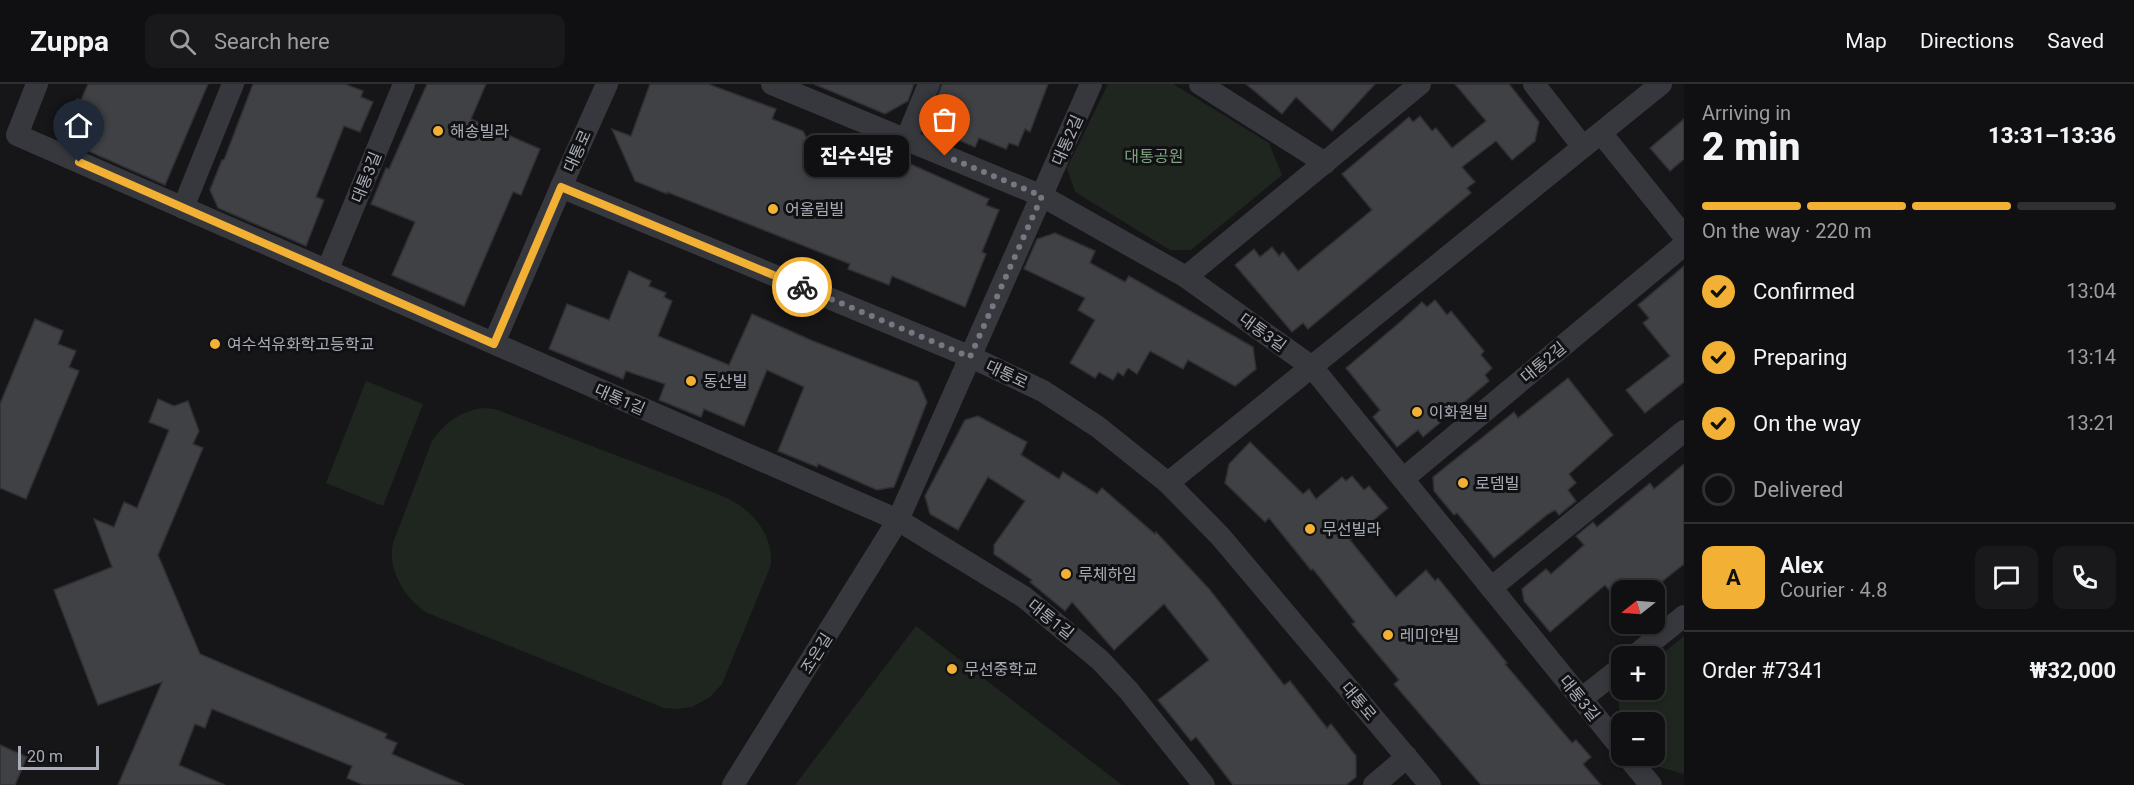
<!DOCTYPE html>
<html lang="en">
<head>
<meta charset="utf-8">
<style>
	body { margin:0; font-family:Roboto,"Noto Sans KR",sans-serif; background:#19191b; color:#f1f3f6; height:100vh; display:flex; flex-direction:column; font-size:22px; white-space:nowrap }
	* { box-sizing:border-box; margin:0 }
	p { font-size:20px; color:#9c9d9f }
	.icon { flex:none; width:33px; height:33px; fill:none; stroke:currentColor; stroke-width:2; stroke-linecap:round; stroke-linejoin:round }
	.map { position:relative; flex:1; overflow:hidden }
	.details { display:flex; flex-direction:column; background:#101012; width:450px }
	.details>* { flex:none }
	.needle { width:39px; rotate:253deg }
	.tools { position:absolute; left:1611px; top:496px; display:grid; gap:12px }
	.tools a { display:grid; place-items:center; width:54px; height:54px; border-radius:12px; background:#101012; box-shadow:0 3px 9px #0003,0 0 0 2px #303032; font-size:30px }
	.scale { position:absolute; left:18px; bottom:15px; width:81px; box-sizing:border-box; padding-left:6px; border:3px solid #a8adb8; border-top:0; font-size:16px; line-height:21px; white-space:nowrap; color:#a8adb8; -webkit-text-stroke:4px #111113; paint-order:stroke }
	.pin { position:absolute; display:grid; place-items:center; width:51px; height:51px; color:#fff; margin:-62px -26px; border-radius:50% 50% 50% 0; rotate:-45deg; box-shadow:0 0 6px #0007 }
	.pin .icon { rotate:45deg }
	.courier { position:absolute; display:grid; place-items:center; width:60px; height:60px; margin:-30px; border:4px solid #f2b134; border-radius:50%; background:#fff; color:#222; box-shadow:0 2px 8px #0007 }
	.bubble { position:absolute; height:42px; border-radius:12px; background:#101012; box-shadow:0 3px 9px #0003,0 0 0 2px #303032; font-size:20px; font-weight:800; line-height:42px; text-align:center }
	.summary em { font-style:normal; font-weight:800 }
	.summary div { display:flex; flex-direction:column-reverse }
	.summary { display:flex; align-items:center; justify-content:space-between; height:102px; padding:0 18px }
	h1 { font-size:39px; font-weight:800; line-height:45px }
	.bar { display:grid; grid-template-columns:repeat(4,1fr); gap:9px 6px; align-content:center; height:72px; padding:0 18px }
	.bar i { height:8px; border-radius:4px; background:#303032 }
	.bar .active { background:#f2b134 }
	.bar p { grid-column:span 4 }
	.line { display:flex; align-items:center; gap:15px; padding:0 18px; border-top:2px solid #303032 }
	.line div { flex:1 }
	.round { display:grid; place-items:center; flex:none; width:63px; height:63px; border-radius:12px; background:#19191b }
	ol { padding:0 18px; list-style:none }
	li { display:flex; align-items:center; gap:18px; height:66px }
	li p { margin-inline-start:auto }
	li .icon { padding:6px; border-radius:50%; background:#f2b134; color:#111; stroke-width:4 }
	li:last-child { color:#9c9d9f }
	li i { width:33px; height:33px; border:3px solid #303032; border-radius:50% }
	header { display:flex; align-items:center; gap:36px; box-sizing:border-box; height:84px; padding:0 30px; background:#101012; border-bottom:2px solid #303032 }
	header strong { font-size:28px }
	nav { display:flex; gap:33px; margin-inline-start:auto; font-size:21px }
	.search { width:420px; height:54px; background:#19191b; display:flex; align-items:center; gap:15px; box-sizing:border-box; padding:0 21px; border-radius:12px; color:#9c9d9f; font-size:22px }
	main { display:flex; flex:1; min-height:0 }
	.map>svg:first-child { display:block }
	.green { fill:#1e261f }
	.building { fill:#404145; stroke:#303034; stroke-width:1.5 }
	.lines { fill:none; stroke-linecap:round; stroke-linejoin:round }
	.street { stroke:#37383d; stroke-width:22 }
	.done { stroke:#757880; stroke-width:6; stroke-dasharray:0 10.8 }
	.route { stroke:#f2b134; stroke-width:8 }
	.poi-dot { fill:#f2b134; stroke:#111113; stroke-width:2 }
	.labels { text-anchor:middle; stroke-width:6; stroke-linejoin:round; paint-order:stroke }
	.poi-label { font-size:16px; fill:#a8adb8; stroke:#111113; text-anchor:start }
	.street-label { font-size:16px; fill:#a8adb8; stroke:#111113 }
	.park-label { font-size:16px; fill:#7fa381; stroke:#111113 }
</style>
</head>
<body>
<header>
<strong>Zuppa</strong>
<div class="search"><svg class="icon" aria-label="search" viewBox="0 0 24 24"><circle cx="10" cy="10" r="6"/><path d="M15 15l6 6"/></svg>Search here</div>
<nav><a>Map</a><a>Directions</a><a>Saved</a></nav>
</header>
<main>
<div class="map">
<svg width="1684" height="701" viewBox="0 0 1684 701">
	<rect width="100%" height="100%" fill="#161618"/>
	<g class="green">
		<path d="M 1108,0 L 1173,0 L 1269,59 L 1282,91 L 1191,166 L 1170,166 L 1075,108 L 1067,84 Z"/>
		<path d="M 366,297 L 423,320 L 383,422 L 326,399 Z"/>
		<path d="M 483,324 L 495,325 L 720,411 C 750,423 773,448 771,481 L 722,600 L 710,613 L 692,623 L 677,625 L 664,624 L 425,528 C 404,513 387,485 393,459 L 432,357 C 445,338 459,328 483,324 Z"/>
		<path d="M 916,542 L 1122,701 L 795,701 Z"/>
		<path d="M 1684,552 L 1684,690 L 1659,683 L 1650,672 L 1654,672 L 1654,639 L 1623,639 L 1620,635 L 1618,607 L 1621,604 L 1622,606 L 1654,606 L 1655,576 Z"/>
	</g>
	<g class="building">
		<path d="M 88,0 L 208,0 L 165,101 L 70,59 L 74,51 L 63,46 L 77,15 L 81,16 Z"/>
		<path d="M 253,0 L 345,0 L 363,7 L 361,13 L 373,18 L 360,48 L 344,42 L 316,113 L 324,116 L 306,162 L 218,124 L 210,106 L 222,76 L 224,76 Z"/>
		<path d="M 427,0 L 486,0 L 471,35 L 540,65 L 521,111 L 513,108 L 464,222 L 392,191 L 415,138 L 371,120 L 386,84 L 389,85 Z"/>
		<path d="M 650,0 L 708,0 L 776,25 L 772,35 L 803,47 L 825,91 L 836,64 L 853,71 L 859,56 L 891,69 L 890,71 L 989,115 L 986,121 L 999,126 L 982,168 L 986,170 L 965,223 L 892,192 L 889,201 L 848,185 L 850,180 L 667,108 L 667,110 L 635,97 L 612,45 L 631,52 Z"/>
		<path d="M 814,0 L 914,0 L 908,17 L 885,30 Z"/>
		<path d="M 942,0 L 1048,0 L 1030,48 L 1025,45 L 1018,62 L 1009,59 L 1006,65 L 979,54 L 975,63 L 956,55 L 954,61 L 943,56 L 933,25 Z"/>
		<path d="M 1246,0 L 1375,0 L 1332,47 L 1296,13 L 1282,30 Z"/>
		<path d="M 1455,0 L 1509,0 L 1539,38 L 1535,57 L 1512,76 L 1496,57 L 1462,83 L 1475,98 L 1467,104 L 1471,109 L 1308,245 L 1303,239 L 1292,248 L 1235,181 L 1254,165 L 1260,173 L 1272,163 L 1279,172 L 1283,168 L 1298,187 L 1372,126 L 1342,90 L 1409,33 L 1413,38 L 1420,32 L 1432,47 L 1436,44 L 1452,64 L 1486,37 Z"/>
		<path d="M 1684,35 L 1684,75 L 1670,87 L 1650,64 Z"/>
		<path d="M 1055,149 L 1095,167 L 1090,179 L 1125,198 L 1129,192 L 1253,263 L 1256,285 L 1235,302 L 1188,276 L 1183,285 L 1150,267 L 1137,290 L 1128,284 L 1123,292 L 1118,288 L 1113,296 L 1099,288 L 1095,294 L 1070,279 L 1095,236 L 1078,226 L 1085,214 L 1024,185 L 1037,155 Z"/>
		<path d="M 1684,182 L 1684,298 L 1645,329 L 1626,306 L 1670,272 L 1643,239 L 1649,234 L 1638,221 Z"/>
		<path d="M 629,187 L 651,197 L 649,202 L 666,209 L 664,213 L 672,217 L 658,252 L 729,281 L 752,230 L 813,257 L 918,298 L 927,318 L 894,403 L 877,406 L 818,380 L 817,383 L 778,367 L 804,303 L 767,286 L 744,342 L 704,325 L 701,333 L 659,316 L 665,300 L 626,287 L 623,295 L 549,265 L 567,220 L 609,236 Z"/>
		<path d="M 1435,216 L 1447,231 L 1451,227 L 1484,267 L 1481,271 L 1492,284 L 1485,291 L 1489,297 L 1423,353 L 1418,346 L 1397,363 L 1373,333 L 1380,326 L 1346,284 L 1399,239 L 1422,218 L 1427,223 Z"/>
		<path d="M 35,235 L 63,247 L 58,260 L 76,267 L 69,283 L 79,287 L 26,415 L 0,404 L 0,320 Z"/>
		<path d="M 1568,294 L 1613,351 L 1569,390 L 1576,399 L 1568,406 L 1576,417 L 1559,431 L 1555,426 L 1548,430 L 1494,474 L 1457,429 L 1454,431 L 1434,407 L 1433,393 L 1514,328 L 1518,334 Z"/>
		<path d="M 158,315 L 174,322 L 188,317 L 199,347 L 193,360 L 203,364 L 158,471 L 200,570 L 387,650 L 385,654 L 397,659 L 392,670 L 464,701 L 363,701 L 347,694 L 352,682 L 212,625 L 205,644 L 195,640 L 179,681 L 225,701 L 118,701 L 162,598 L 98,621 L 54,506 L 112,483 L 94,435 L 114,443 L 124,418 L 137,424 L 169,346 L 149,338 Z"/>
		<path d="M 978,332 L 1027,358 L 1021,371 L 1059,395 L 1063,388 L 1097,410 L 1102,404 L 1155,450 L 1156,448 L 1210,506 L 1284,601 L 1290,597 L 1327,644 L 1331,640 L 1356,672 L 1356,693 L 1346,701 L 1233,701 L 1196,653 L 1191,657 L 1158,616 L 1209,576 L 1164,520 L 1114,566 L 1072,518 L 1065,527 L 1030,498 L 1032,496 L 994,470 L 994,461 L 1025,417 L 988,393 L 958,446 L 930,430 L 925,412 L 965,336 Z"/>
		<path d="M 1250,358 L 1303,410 L 1309,405 L 1316,415 L 1342,393 L 1346,397 L 1352,392 L 1364,406 L 1369,402 L 1388,424 L 1350,456 L 1396,513 L 1426,486 L 1435,497 L 1438,494 L 1507,579 L 1505,580 L 1572,659 L 1576,656 L 1591,673 L 1583,680 L 1601,701 L 1481,701 L 1394,600 L 1399,596 L 1352,540 L 1355,538 L 1313,485 L 1311,486 L 1269,434 L 1265,438 L 1225,399 L 1229,380 Z"/>
		<path d="M 1684,380 L 1684,480 L 1650,507 L 1622,507 L 1622,522 L 1605,501 L 1550,548 L 1524,517 L 1522,505 L 1546,485 L 1551,490 L 1584,461 L 1576,452 L 1593,438 L 1597,443 L 1650,399 L 1654,405 Z"/>
		<path d="M 0,661 L 27,673 L 15,701 L 0,701 Z"/>
	</g>
	<g class="lines">
		<g class="street">
			<path d="M 37,0 L 17,51 L 898,436 L 1024,513 L 1100,576 L 1129,607 L 1204,701"/>
			<path d="M 607,0 L 561,103 L 971,273 L 1043,307 L 1098,343 L 1168,399 L 1220,452 L 1430,701"/>
			<path d="M 772,0 L 1042,112 L 1186,193 L 1312,283 L 1622,665"/>
			<path d="M 1200,0 L 1325,79"/>
			<path d="M 1534,0 L 1583,63"/>
			<path d="M 1601,49 L 1684,152"/>
			<path d="M 906,56 L 929,0"/>
			<path d="M 183,124 L 233,0"/>
			<path d="M 327,187 L 404,0"/>
			<path d="M 1186,193 L 1420,0"/>
			<path d="M 494,259 L 561,103"/>
			<path d="M 1403,395 L 1684,161"/>
			<path d="M 1168,399 L 1661,0"/>
			<path d="M 1491,504 L 1684,347"/>
			<path d="M 1633,573 L 1684,532"/>
			<path d="M 1581,615 L 1622,583"/>
			<path d="M 1627,672 L 1651,701"/>
			<path d="M 733,701 L 898,436 L 1091,0"/>
			<path d="M 1374,701 L 1407,673"/>
		</g>
	</g>
	<g class="lines">
		<path class="done" d="M 802,203 L 970,273 L 1042,112 L 945,72"/>
		<path class="route" d="M 79,78 L 494,260 L 561,103 L 802,203"/>
	</g>
	<g class="poi-dot">
		<circle cx="438" cy="47" r="6"/>
		<circle cx="773" cy="125" r="6"/>
		<circle cx="215" cy="260" r="6"/>
		<circle cx="691" cy="297" r="6"/>
		<circle cx="1417" cy="328" r="6"/>
		<circle cx="1463" cy="399" r="6"/>
		<circle cx="1310" cy="445" r="6"/>
		<circle cx="1066" cy="490" r="6"/>
		<circle cx="1388" cy="551" r="6"/>
		<circle cx="952" cy="585" r="6"/>
	</g>
	<g class="labels">
		<g class="poi-label">
			<text x="450" y="53">해송빌라</text>
			<text x="785" y="131">어울림빌</text>
			<text x="227" y="266">여수석유화학고등학교</text>
			<text x="703" y="303">동산빌</text>
			<text x="1429" y="334">이화원빌</text>
			<text x="1475" y="405">로뎀빌</text>
			<text x="1322" y="451">무선빌라</text>
			<text x="1078" y="496">루체하임</text>
			<text x="1400" y="557">레미안빌</text>
			<text x="964" y="591">무선중학교</text>
		</g>
		<g class="street-label">
			<text transform="translate(1067 56) rotate(-66)" y="6">대통2길</text>
			<text transform="translate(577 67) rotate(-66)" y="6">대통로</text>
			<text transform="translate(366 93) rotate(-68)" y="6">대통3길</text>
			<text transform="translate(1263 248) rotate(36)" y="6">대통3길</text>
			<text transform="translate(1543 278) rotate(-40)" y="6">대통2길</text>
			<text transform="translate(1007 290) rotate(25)" y="6">대통로</text>
			<text transform="translate(620 315) rotate(24)" y="6">대통1길</text>
			<text transform="translate(1051 535) rotate(39)" y="6">대통1길</text>
			<text transform="translate(816 569) rotate(-58)" y="6">조은길</text>
			<text transform="translate(1580 614) rotate(51)" y="6">대통3길</text>
			<text transform="translate(1359 617) rotate(50)" y="6">대통로</text>
		</g>
		<g class="park-label">
			<text x="1154" y="78">대통공원</text>
		</g>
	</g>
</svg>
<div class="tools">
<a><svg class="needle" viewBox="-14 -14 28 28"><path d="M0-13l5 13h-10z" fill="#e53935"/><path d="M0 13l5-13h-10z" fill="#9c9d9f"/></svg></a>
<a>+</a>
<a>−</a>
</div>
<div class="scale">20 m</div>
<div class="pin" style="left:945px;top:72px;background:#ea580c"><svg class="icon" aria-label="bag" viewBox="0 0 24 24"><path d="M5 8h14l-1 12H6zM9 8a3 3 0 0 1 6 0"/></svg></div>
<div class="pin" style="left:79px;top:78px;background:#1f2937"><svg class="icon" aria-label="home" viewBox="0 0 24 24"><path d="M3 11l9-7 9 7M6 9v11h12V9"/></svg></div>
<div class="courier" style="left:802px;top:203px"><svg class="icon" aria-label="bike" viewBox="0 0 24 24"><circle cx="6" cy="16" r="4"/><circle cx="18" cy="16" r="4"/><path d="M6 16l4-8h5l3 8M10 8l3 8H6M13 5h3"/></svg></div>
<div class="bubble" style="left:804px;top:51px;width:105px">진수식당</div>
</div>
<section class="details">
<div class="summary"><div><h1>2 min</h1><p>Arriving in</p></div><em>13:31–13:36</em></div>
<div class="bar"><i class="active"></i><i class="active"></i><i class="active"></i><i></i><p>On the way · 220 m</p></div>
<ol>
<li><svg class="icon" aria-label="check" viewBox="0 0 24 24"><path d="M5 12l5 5 9-10"/></svg>Confirmed<p>13:04</p></li>
<li><svg class="icon" aria-label="check" viewBox="0 0 24 24"><path d="M5 12l5 5 9-10"/></svg>Preparing<p>13:14</p></li>
<li><svg class="icon" aria-label="check" viewBox="0 0 24 24"><path d="M5 12l5 5 9-10"/></svg>On the way<p>13:21</p></li>
<li><i></i>Delivered</li>
</ol>
<div class="line" style="height:108px"><b class="round" style="background:#f2b134;color:#111">A</b><div><b>Alex</b><p>Courier · 4.8</p></div><a class="round"><svg class="icon" aria-label="chat" viewBox="0 0 24 24"><path d="M4 5h16v11H9l-5 4z"/></svg></a><a class="round"><svg class="icon" aria-label="phone" viewBox="0 0 24 24"><path d="M5 4h4l2 5-3 2q2 4 5 5l2-3 5 2v4C11 20 4 13 5 4z"/></svg></a></div>
<div class="line" style="height:78px"><div>Order #7341</div><b>₩32,000</b></div>
</section>
</main>
</body>
</html>
